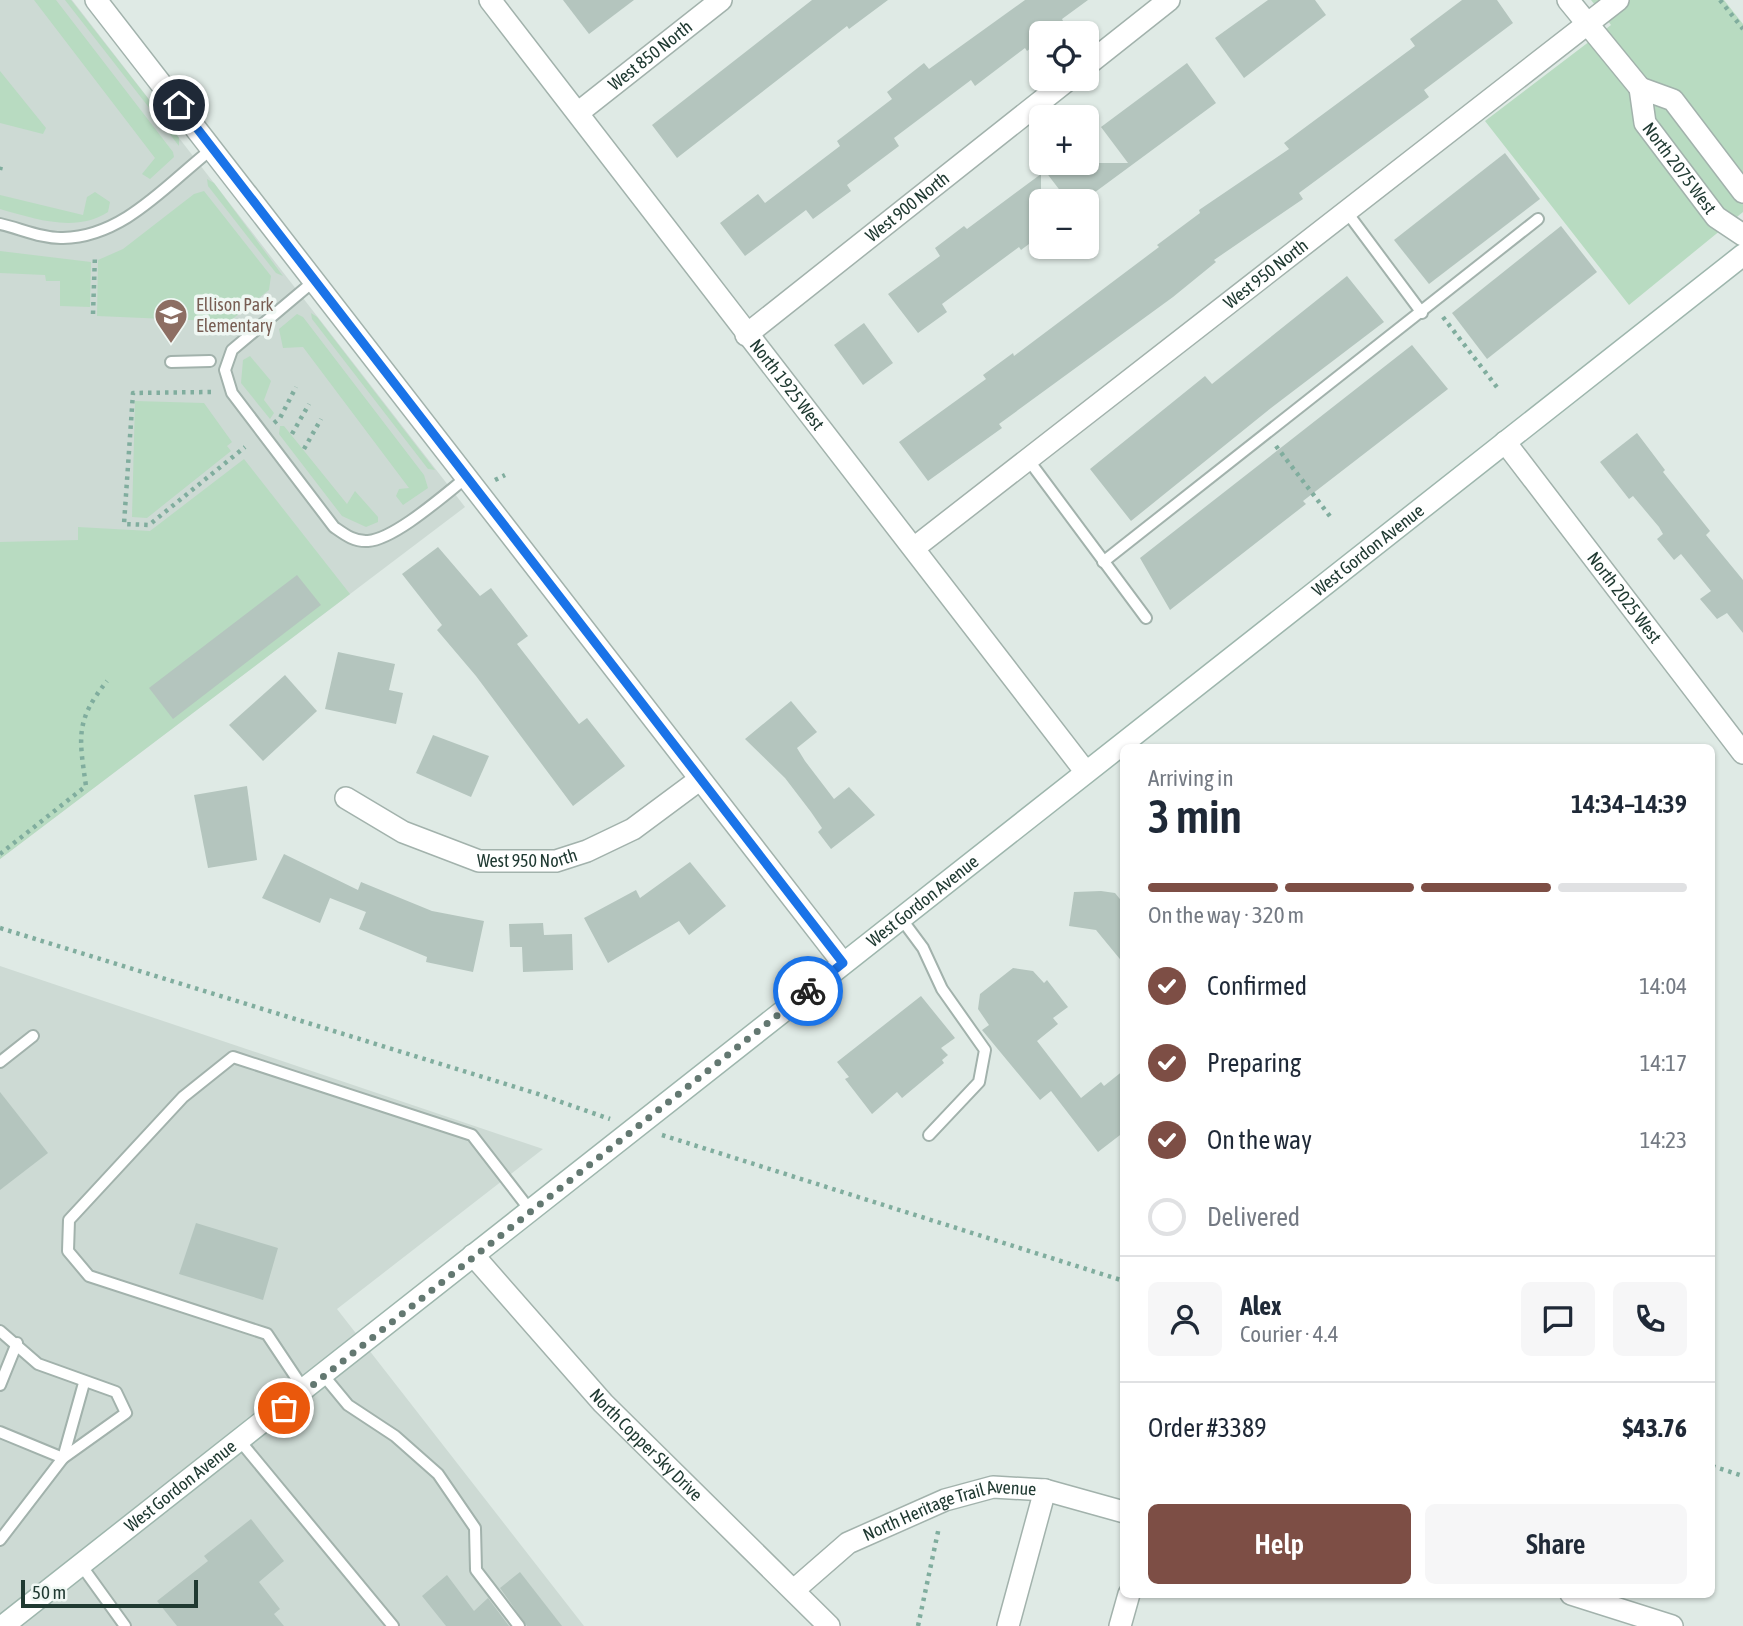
<!DOCTYPE html>
<html lang="en">
<head>
<meta charset="utf-8">
<style>
	body { margin:0; font-family:"Asap Condensed",sans-serif; background:#f6f6f7; color:#1f2937; height:100vh; display:flex; flex-direction:column; font-size:26px; white-space:nowrap }
	* { box-sizing:border-box; margin:0 }
	p { font-size:23px; color:#747a83 }
	.icon { flex:none; width:38px; height:38px; fill:none; stroke:currentColor; stroke-width:2; stroke-linecap:round; stroke-linejoin:round }
	.map { position:relative; flex:1; overflow:hidden }
	.panel { position:absolute; left:1120px; top:744px; width:595px; height:854px; display:flex; flex-direction:column; background:#fff; border-radius:10px; box-shadow:0 2px 5px #0004 }
	.panel>* { flex:none }
	.buttons { position:absolute; left:1029px; top:21px; display:grid; gap:14px }
	.buttons a { display:grid; place-items:center; width:70px; height:70px; border-radius:10px; background:#fff; box-shadow:0 2px 5px #0004; font-size:35px }
	.scale { position:absolute; left:21px; bottom:18px; width:177px; box-sizing:border-box; padding-left:7px; border:4px solid #203a32; border-top:0; font-size:19px; line-height:24px; white-space:nowrap; color:#203a32; -webkit-text-stroke:5px #eff7f3; paint-order:stroke }
	.pin { position:absolute; display:grid; place-items:center; width:60px; height:60px; color:#fff; margin:-30px; border:4px solid #fff; border-radius:50%; box-shadow:0 2px 7px #0007 }
	.courier { position:absolute; display:grid; place-items:center; width:70px; height:70px; margin:-35px; border:5px solid #1a73e8; border-radius:50%; background:#fff; color:#222; box-shadow:0 2px 9px #0007 }
	.headline em { font-style:normal; font-weight:600 }
	.headline div { display:flex; flex-direction:column-reverse }
	.headline { display:flex; align-items:center; justify-content:space-between; height:119px; padding:0 28px }
	h1 { font-size:46px; font-weight:600; line-height:52px }
	.bar { display:grid; grid-template-columns:repeat(4,1fr); gap:10px 7px; align-content:center; height:84px; padding:0 28px }
	.bar i { height:9px; border-radius:5px; background:#e0e1e3 }
	.bar .selected { background:#7d4e45 }
	.bar p { grid-column:span 4 }
	.line { display:flex; align-items:center; gap:18px; padding:0 28px; border-top:2px solid #e0e1e3 }
	.line div { flex:1 }
	.round { display:grid; place-items:center; flex:none; width:74px; height:74px; border-radius:10px; background:#f6f6f7 }
	ol { padding:0 28px; list-style:none }
	li { display:flex; align-items:center; gap:21px; height:77px }
	li p { margin-inline-start:auto }
	li .icon { padding:7px; border-radius:50%; background:#7d4e45; color:#fff; stroke-width:4 }
	li:last-child { color:#747a83 }
	li i { width:38px; height:38px; border:4px solid #e0e1e3; border-radius:50% }
	.primary-button { display:flex; gap:14px; margin-top:auto; padding:14px 28px }
	.primary-button a { flex:1; height:80px; border-radius:10px; background:#7d4e45; color:#fff; font-size:28px; font-weight:600; line-height:80px; text-align:center }
	.primary-button a+a { background:#f6f6f7; color:#1f2937 }
	.map>svg:first-child { display:block }
	.built { fill:#cddad4 }
	.green { fill:#b8dbc1 }
	.building { fill:#b4c5be }
	.lines { fill:none; stroke-linecap:round; stroke-linejoin:round }
	.service-casing { stroke:#a2b2ac; stroke-width:14 }
	.minor-casing { stroke:#a2b2ac; stroke-width:24 }
	.tertiary-casing { stroke:#a2b2ac; stroke-width:24 }
	.secondary-casing { stroke:#9eb6ad; stroke-width:24 }
	.path { stroke:#80ad9e; stroke-width:4.5; stroke-dasharray:3.5 5; stroke-linecap:butt }
	.service { stroke:#fff; stroke-width:10 }
	.minor { stroke:#fff; stroke-width:21 }
	.tertiary { stroke:#fff; stroke-width:21 }
	.secondary { stroke:#fff; stroke-width:21 }
	.done { stroke:#637871; stroke-width:7; stroke-dasharray:0 12.6 }
	.route { stroke:#1a73e8; stroke-width:9 }
	.labels { text-anchor:middle; stroke-width:7; stroke-linejoin:round; paint-order:stroke }
	.street-label { font-size:18px; fill:#203a32; stroke:#eff7f3 }
	.education-label { font-size:18px; fill:#785e54; stroke:#eff7f3; text-anchor:start }
</style>
</head>
<body>
<div class="map">
<svg width="1743" height="1626" viewBox="0 0 1743 1626">
	<rect width="100%" height="100%" fill="#dfeae5"/>
	<g class="built">
		<path d="M 0,0 L 72,0 L 465,507 L 0,859 Z"/>
		<path d="M 0,966 L 543,1149 L 337,1309 L 584,1626 L 0,1626 Z"/>
	</g>
	<g class="green">
		<path d="M 34,0 L 56,0 L 173,152 L 174,157 L 150,179 L 142,174 L 155,158 Z"/>
		<path d="M 65,0 L 71,0 L 179,138 L 179,146 Z"/>
		<path d="M 1591,0 L 1724,0 L 1743,24 L 1743,212 L 1629,305 L 1485,121 L 1611,25 Z"/>
		<path d="M 0,71 L 46,128 L 43,134 L 0,123 Z"/>
		<path d="M 207,179 L 214,183 L 283,276 L 276,273 L 208,186 Z"/>
		<path d="M 204,191 L 271,276 L 269,290 L 215,333 L 213,321 L 97,316 L 98,260 L 123,249 L 194,194 Z"/>
		<path d="M 95,192 L 110,202 L 108,212 C 76,233 35,219 0,209 L 0,195 L 83,215 L 87,197 Z"/>
		<path d="M 0,251 L 91,262 L 90,307 L 60,306 L 60,281 L 46,281 L 45,275 L 0,273 Z"/>
		<path d="M 311,313 L 317,317 L 435,470 L 428,469 L 312,319 Z"/>
		<path d="M 297,314 L 303,317 L 424,475 L 428,488 L 403,505 L 396,496 L 399,489 L 409,488 L 303,347 L 283,348 L 279,329 Z"/>
		<path d="M 250,356 L 271,381 L 264,400 L 274,413 L 270,419 L 241,383 L 243,360 Z"/>
		<path d="M 135,401 L 204,403 L 232,442 L 227,446 L 231,451 L 147,518 L 132,517 Z"/>
		<path d="M 280,426 L 284,426 L 347,504 L 355,491 L 378,517 L 378,522 L 366,527 L 342,516 L 279,434 Z"/>
		<path d="M 244,459 L 350,594 L 0,859 L 0,542 L 78,540 L 78,527 L 150,531 Z"/>
	</g>
	<g class="building">
		<path d="M 563,0 L 634,0 L 589,34 Z"/>
		<path d="M 812,0 L 888,0 L 849,29 L 847,26 L 677,158 L 652,125 Z"/>
		<path d="M 1025,0 L 1088,0 L 1062,19 L 1064,23 L 1050,33 L 1041,33 L 1041,40 L 1027,51 L 1025,48 L 975,86 L 971,80 L 894,138 L 899,146 L 847,185 L 851,191 L 813,219 L 806,210 L 745,256 L 720,223 L 758,194 L 765,203 L 840,146 L 837,141 L 892,99 L 887,92 L 924,63 L 929,69 Z"/>
		<path d="M 1268,0 L 1315,0 L 1326,15 L 1244,78 L 1215,38 Z"/>
		<path d="M 1462,0 L 1497,0 L 1513,23 L 1424,90 L 1429,97 L 1299,193 L 1303,199 L 1214,260 L 1216,262 L 1173,297 L 999,424 L 1002,428 L 928,481 L 899,442 L 986,379 L 983,375 L 1013,353 L 1014,356 L 1159,247 L 1157,245 L 1200,213 L 1199,210 L 1289,149 L 1284,143 L 1415,46 L 1410,39 Z"/>
		<path d="M 1187,63 L 1216,103 L 1083,201 L 1068,201 L 1039,163 L 1128,163 L 1101,127 Z"/>
		<path d="M 1505,153 L 1540,199 L 1429,284 L 1394,240 Z"/>
		<path d="M 1041,174 L 1041,235 L 1021,250 L 1019,247 L 942,304 L 947,312 L 918,333 L 888,294 L 940,256 L 935,248 L 964,226 L 967,229 Z"/>
		<path d="M 1561,226 L 1597,272 L 1487,359 L 1452,313 Z"/>
		<path d="M 1347,276 L 1384,322 L 1271,408 L 1131,521 L 1090,469 L 1205,376 L 1212,384 Z"/>
		<path d="M 864,323 L 893,363 L 863,385 L 834,345 Z"/>
		<path d="M 1412,345 L 1448,389 L 1303,501 L 1306,504 L 1170,610 L 1140,558 Z"/>
		<path d="M 1637,433 L 1665,470 L 1663,472 L 1710,531 L 1706,535 L 1743,580 L 1743,633 L 1727,613 L 1717,619 L 1700,599 L 1711,591 L 1681,554 L 1674,560 L 1657,539 L 1663,534 L 1659,527 L 1633,496 L 1629,499 L 1600,462 Z"/>
		<path d="M 438,547 L 480,596 L 491,588 L 528,636 L 517,644 L 579,724 L 587,718 L 625,766 L 573,806 L 476,676 L 437,630 L 442,625 L 402,574 Z"/>
		<path d="M 297,575 L 321,605 L 173,719 L 149,688 Z"/>
		<path d="M 338,652 L 395,664 L 389,690 L 403,693 L 396,724 L 325,709 Z"/>
		<path d="M 285,675 L 317,711 L 263,761 L 229,725 Z"/>
		<path d="M 791,701 L 817,732 L 797,748 L 805,761 L 834,799 L 849,787 L 875,815 L 831,849 L 818,832 L 822,828 L 811,812 L 785,778 L 745,739 Z"/>
		<path d="M 433,735 L 489,756 L 471,797 L 416,773 Z"/>
		<path d="M 247,786 L 257,860 L 208,868 L 194,795 Z"/>
		<path d="M 284,854 L 358,890 L 361,882 L 432,911 L 484,921 L 473,972 L 426,962 L 427,957 L 359,929 L 366,912 L 330,898 L 320,923 L 262,898 Z"/>
		<path d="M 690,862 L 726,906 L 689,935 L 679,921 L 608,963 L 584,918 L 636,890 L 640,898 Z"/>
		<path d="M 1101,891 L 1115,893 L 1124,904 L 1124,964 L 1096,930 L 1069,926 L 1074,892 Z"/>
		<path d="M 543,923 L 544,935 L 572,934 L 573,970 L 523,972 L 522,947 L 510,947 L 509,924 Z"/>
		<path d="M 1013,968 L 1033,971 L 1044,983 L 1047,980 L 1068,1007 L 1053,1018 L 1058,1024 L 1037,1041 L 1081,1098 L 1101,1082 L 1104,1086 L 1124,1070 L 1124,1132 L 1098,1152 L 1051,1091 L 1040,1100 L 982,1030 L 989,1025 L 978,1009 L 980,994 Z"/>
		<path d="M 921,996 L 955,1038 L 941,1048 L 948,1055 L 942,1060 L 944,1063 L 902,1098 L 897,1092 L 872,1114 L 845,1079 L 849,1077 L 837,1062 Z"/>
		<path d="M 0,1092 L 48,1153 L 0,1190 Z"/>
		<path d="M 196,1223 L 278,1248 L 263,1300 L 179,1274 Z"/>
		<path d="M 251,1519 L 284,1561 L 259,1582 L 280,1609 L 274,1614 L 284,1626 L 177,1626 L 157,1601 L 208,1561 L 204,1556 Z"/>
		<path d="M 520,1572 L 562,1626 L 527,1626 L 500,1588 Z"/>
		<path d="M 447,1575 L 474,1611 L 488,1598 L 509,1626 L 446,1626 L 422,1596 Z"/>
	</g>
	<g class="lines">
		<defs>
			<g id="service">
				<path d="M 1346,211 L 1422,313"/>
				<path d="M 0,224 C 19,228 43,239 63,238 C 124,237 168,183 213,148"/>
				<path d="M 314,281 L 232,350 L 225,370 L 232,393 L 334,527 C 344,534 354,542 368,541 C 395,539 444,495 467,477"/>
				<path d="M 171,362 L 210,361"/>
				<path d="M 1027,458 L 1146,618"/>
				<path d="M 1103,562 L 1538,219"/>
				<path d="M 900,917 L 923,948 L 942,989 L 985,1050 L 979,1082 L 929,1135"/>
				<path d="M 0,1062 L 33,1036"/>
				<path d="M 0,1331 L 38,1364 L 116,1392 L 126,1413 L 63,1458 L 0,1432"/>
				<path d="M 324,1376 L 348,1405 L 395,1436 L 438,1474 L 475,1528 L 476,1570 L 519,1626"/>
				<path d="M 0,1385 L 17,1343"/>
				<path d="M 305,1391 L 267,1334 L 89,1276 L 68,1251 L 69,1220 L 183,1097 L 233,1057 L 472,1135 L 530,1210"/>
				<path d="M 240,1441 L 393,1626"/>
				<path d="M 0,1540 L 63,1458 L 84,1383"/>
				<path d="M 81,1565 L 125,1626"/>
			</g>
			<g id="minor">
				<path id="s1" d="M 490,0 L 1085,771"/>
				<path d="M 1568,0 L 1640,88"/>
				<path d="M 1087,65 L 1169,0"/>
				<path id="s2" d="M 579,112 L 721,0"/>
				<path id="s3" d="M 1743,192 L 1673,100 L 1640,88 L 1645,123 L 1716,217 L 1743,235"/>
				<path id="s4" d="M 746,335 L 1069,79"/>
				<path id="s5" d="M 1505,442 L 1743,753"/>
				<path id="s6" d="M 914,548 L 1618,0"/>
				<path id="s7" d="M 346,798 L 403,832 L 479,861 L 556,861 L 587,851 L 633,829 L 699,780"/>
				<path id="s8" d="M 473,1255 L 603,1403 L 829,1626"/>
				<path id="s9" d="M 794,1590 L 848,1543 L 945,1500 L 993,1487 L 1045,1490 L 1124,1512"/>
				<path d="M 1571,1594 L 1672,1626"/>
				<path d="M 1008,1626 L 1045,1490"/>
				<path d="M 1120,1626 L 1129,1594"/>
			</g>
			<path id="tertiary" d="M 96,0 L 843,963"/>
			<g id="secondary">
				<path id="s10" d="M 3,1626 L 1743,255"/>
			</g>
		</defs>
		<use href="#service" class="service-casing"/>
		<use href="#minor" class="minor-casing"/>
		<use href="#tertiary" class="tertiary-casing"/>
		<use href="#secondary" class="secondary-casing"/>
		<g class="path">
			<path d="M 1720,0 L 1743,29"/>
			<path d="M 0,170 L 2,162"/>
			<path d="M 93,314 L 95,255"/>
			<path d="M 1443,317 L 1499,390"/>
			<path d="M 211,392 L 133,393 L 124,524 L 149,525 L 245,447"/>
			<path d="M 274,423 L 280,418 L 296,387"/>
			<path d="M 292,434 L 309,404"/>
			<path d="M 1276,446 L 1332,519"/>
			<path d="M 304,449 L 321,419"/>
			<path d="M 495,480 L 505,475"/>
			<path d="M 0,854 L 86,786 C 79,737 75,721 107,681"/>
			<path d="M 0,928 L 538,1094 L 610,1119"/>
			<path d="M 662,1135 L 1124,1281"/>
			<path d="M 1712,1466 L 1743,1476"/>
			<path d="M 918,1626 L 939,1527"/>
		</g>
		<use href="#service" class="service"/>
		<use href="#minor" class="minor"/>
		<use href="#tertiary" class="tertiary"/>
		<use href="#secondary" class="secondary"/>
	</g>
	<g class="lines">
		<path class="done" d="M 284,1408 L 808,991"/>
		<path class="route" d="M 179,105 L 843,963 L 808,991"/>
	</g>
	<defs>
		<symbol id="school-pin" viewBox="-11 -11 22 30"><path d="M0 17L-7.5 6A9.5 9.5 0 1 1 7.5 6Z" fill="#8d6e63" stroke="#eff7f3"/><path d="M0-5L7-2L0 1L-7-2ZM-4 1L0 2.5L4 1V4Q0 6-4 4Z" fill="#fff"/></symbol>
	</defs>
	<g fill-rule="evenodd">
		<use href="#school-pin" x="152" y="296" width="38" height="52"/>
	</g>
	<g class="labels">
		<g class="street-label">
			<text dy="6" stroke="none"><textPath href="#s2" startOffset="91">West 850 North</textPath></text>
			<text dy="6" stroke="none"><textPath href="#s3" startOffset="243">North 2075 West</textPath></text>
			<text dy="6" stroke="none"><textPath href="#s4" startOffset="206">West 900 North</textPath></text>
			<text dy="6" stroke="none"><textPath href="#s6" startOffset="446">West 950 North</textPath></text>
			<text dy="6" stroke="none"><textPath href="#s1" startOffset="486">North 1925 West</textPath></text>
			<text dy="6" stroke="none"><textPath href="#s10" startOffset="1738">West Gordon Avenue</textPath></text>
			<text dy="6" stroke="none"><textPath href="#s5" startOffset="196">North 2025 West</textPath></text>
			<text dy="6" stroke="none"><textPath href="#s7" startOffset="196">West 950 North</textPath></text>
			<text dy="6" stroke="none"><textPath href="#s10" startOffset="1171">West Gordon Avenue</textPath></text>
			<text dy="6" stroke="none"><textPath href="#s8" startOffset="257">North Copper Sky Drive</textPath></text>
			<text dy="6" stroke="none"><textPath href="#s10" startOffset="226">West Gordon Avenue</textPath></text>
			<text dy="6" stroke="none"><textPath href="#s9" startOffset="180">North Heritage Trail Avenue</textPath></text>
		</g>
		<g class="education-label">
			<text x="196" y="311">Ellison Park<tspan x="196" dy="21">Elementary</tspan></text>
		</g>
	</g>
</svg>
<div class="buttons">
<a><svg class="icon" aria-label="locate" viewBox="0 0 24 24"><circle cx="12" cy="12" r="6"/><path d="M12 2v4M12 18v4M2 12h4M18 12h4"/></svg></a>
<a>+</a>
<a>−</a>
</div>
<div class="scale">50 m</div>
<div class="pin" style="left:284px;top:1408px;background:#ea580c"><svg class="icon" aria-label="bag" viewBox="0 0 24 24"><path d="M5 8h14l-1 12H6zM9 8a3 3 0 0 1 6 0"/></svg></div>
<div class="pin" style="left:179px;top:105px;background:#1f2937"><svg class="icon" aria-label="home" viewBox="0 0 24 24"><path d="M3 11l9-7 9 7M6 9v11h12V9"/></svg></div>
<div class="courier" style="left:808px;top:991px"><svg class="icon" aria-label="bike" viewBox="0 0 24 24"><circle cx="6" cy="16" r="4"/><circle cx="18" cy="16" r="4"/><path d="M6 16l4-8h5l3 8M10 8l3 8H6M13 5h3"/></svg></div>
<section class="panel">
<div class="headline"><div><h1>3 min</h1><p>Arriving in</p></div><em>14:34–14:39</em></div>
<div class="bar"><i class="selected"></i><i class="selected"></i><i class="selected"></i><i></i><p>On the way · 320 m</p></div>
<ol>
<li><svg class="icon" aria-label="check" viewBox="0 0 24 24"><path d="M5 12l5 5 9-10"/></svg>Confirmed<p>14:04</p></li>
<li><svg class="icon" aria-label="check" viewBox="0 0 24 24"><path d="M5 12l5 5 9-10"/></svg>Preparing<p>14:17</p></li>
<li><svg class="icon" aria-label="check" viewBox="0 0 24 24"><path d="M5 12l5 5 9-10"/></svg>On the way<p>14:23</p></li>
<li><i></i>Delivered</li>
</ol>
<div class="line" style="height:126px"><a class="round"><svg class="icon" aria-label="person" viewBox="0 0 24 24"><circle cx="12" cy="8" r="4"/><path d="M4 21q1-7 8-7t8 7"/></svg></a><div><b>Alex</b><p>Courier · 4.4</p></div><a class="round"><svg class="icon" aria-label="chat" viewBox="0 0 24 24"><path d="M4 5h16v11H9l-5 4z"/></svg></a><a class="round"><svg class="icon" aria-label="phone" viewBox="0 0 24 24"><path d="M5 4h4l2 5-3 2q2 4 5 5l2-3 5 2v4C11 20 4 13 5 4z"/></svg></a></div>
<div class="line" style="height:91px"><div>Order #3389</div><b>$43.76</b></div>
<div class="primary-button"><a>Help</a><a>Share</a></div>
</section>
</div>
</body>
</html>
